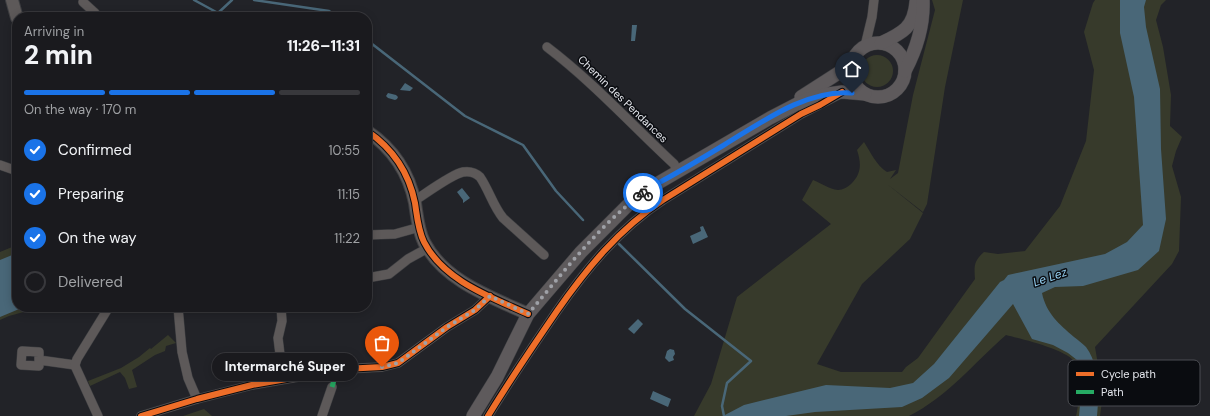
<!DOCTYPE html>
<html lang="en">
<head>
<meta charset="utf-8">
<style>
	body { margin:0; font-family:"DM Sans",sans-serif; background:#232327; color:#f1f3f6; height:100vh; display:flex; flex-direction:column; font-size:15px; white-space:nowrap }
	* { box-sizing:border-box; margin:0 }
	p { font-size:13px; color:#9fa1a4 }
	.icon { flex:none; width:22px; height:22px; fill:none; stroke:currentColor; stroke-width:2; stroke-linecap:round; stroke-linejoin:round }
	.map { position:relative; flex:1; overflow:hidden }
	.panel { position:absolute; left:12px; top:12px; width:360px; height:300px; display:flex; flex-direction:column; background:#1a1a1e; border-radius:16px; box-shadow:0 2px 10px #0003,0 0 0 1px #38383c }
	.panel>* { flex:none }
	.pin { position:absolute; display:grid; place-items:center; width:34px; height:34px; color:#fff; margin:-41px -17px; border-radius:50% 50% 50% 0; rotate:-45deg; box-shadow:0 0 4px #0007 }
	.pin .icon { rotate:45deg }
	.courier { position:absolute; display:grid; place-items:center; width:40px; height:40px; margin:-20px; border:3px solid #1a73e8; border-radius:50%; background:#fff; color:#222; box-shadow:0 1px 5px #0007 }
	.bubble { position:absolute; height:28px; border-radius:14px; background:#1a1a1e; box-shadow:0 2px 10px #0003,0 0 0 1px #38383c; font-size:13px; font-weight:800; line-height:28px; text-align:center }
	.summary em { font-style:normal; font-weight:800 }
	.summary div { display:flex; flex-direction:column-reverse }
	.summary { display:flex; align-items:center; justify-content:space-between; height:68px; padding:0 12px }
	h1 { font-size:26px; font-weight:800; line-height:30px }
	.bar { display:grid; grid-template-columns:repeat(4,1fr); gap:6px 4px; align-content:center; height:48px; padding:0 12px }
	.bar i { height:5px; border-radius:3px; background:#38383c }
	.bar .on { background:#1a73e8 }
	.bar p { grid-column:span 4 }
	ol { padding:0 12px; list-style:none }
	li { display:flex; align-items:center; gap:12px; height:44px }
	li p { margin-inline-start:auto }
	li .icon { padding:4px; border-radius:50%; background:#1a73e8; color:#fff; stroke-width:4 }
	li:last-child { color:#9fa1a4 }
	li i { width:22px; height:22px; border:2px solid #38383c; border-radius:50% }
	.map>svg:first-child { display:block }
	.green { fill:#373a2b }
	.water { fill:#496778 }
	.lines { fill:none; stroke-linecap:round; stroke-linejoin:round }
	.stream { stroke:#496778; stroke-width:2.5 }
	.minor-casing { stroke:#3e3f42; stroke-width:10 }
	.tertiary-casing { stroke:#3e3f42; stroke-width:14 }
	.secondary-casing { stroke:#3e3f42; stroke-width:14 }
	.minor { stroke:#5d5959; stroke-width:9 }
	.tertiary { stroke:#5d5959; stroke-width:12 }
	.secondary { stroke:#5e5a5c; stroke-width:13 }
	.quiet { stroke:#26ab63; stroke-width:5; stroke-dasharray:10 5; stroke-linecap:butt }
	.cycleway-casing { stroke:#0a0c10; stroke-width:8 }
	.cycleway { stroke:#ee6e29; stroke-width:6 }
	.done { stroke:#9fa1a7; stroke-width:4; stroke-dasharray:0 7.2 }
	.route { stroke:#1a73e8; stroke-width:5 }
	.labels { text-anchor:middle; stroke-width:3; stroke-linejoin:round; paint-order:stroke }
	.street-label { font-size:11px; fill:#e3e5eb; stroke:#0a0c10 }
	.water-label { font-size:12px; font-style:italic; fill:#95d1f3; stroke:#0a0c10 }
	.key { fill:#0a0c10; stroke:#4b4d52; stroke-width:1 }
	.key-label { font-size:11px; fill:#e3e5eb }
</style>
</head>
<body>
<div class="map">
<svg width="1210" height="416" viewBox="0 0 1210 416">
	<rect width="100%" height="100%" fill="#222328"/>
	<g class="green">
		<path d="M 932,0 L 963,0 L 945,87 L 927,204 L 923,212 L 887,184 L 923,213 L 910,239 L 862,284 L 817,364 L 841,372 L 902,372 L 906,367 L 918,358 L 975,279 C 974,265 974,261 984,252 L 998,254 L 1025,251 L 1060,206 L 1086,141 L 1094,70 L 1084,32 L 1093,3 L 1095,0 L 1166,0 L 1161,5 L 1156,20 L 1163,47 L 1171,95 L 1170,126 L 1182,137 L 1176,151 L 1172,166 L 1181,197 L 1179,251 L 1172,264 L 1095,347 L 1103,394 L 1100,416 L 1076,416 C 1079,405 1081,374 1076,364 C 1070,350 1021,339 1006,335 C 974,363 947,397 909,416 L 694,416 L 711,384 L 737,297 L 831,224 L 802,200 L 813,180 C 821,183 829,189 838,190 C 843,190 848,187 852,183 C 862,173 861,162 857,150 L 864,142 C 871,153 876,165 887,172 L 896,170 L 890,179 L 898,173 L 913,95 L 935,10 Z"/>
		<circle cx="877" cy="71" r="16"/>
		<path d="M 17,245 L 17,307 L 42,307 L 9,316 L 0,320 L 0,252 Z"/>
		<path d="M 168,335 L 176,343 L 166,346 L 165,351 L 155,355 L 132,370 L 137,387 L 129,389 L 125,378 L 120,372 L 90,386 L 88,381 L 121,368 L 139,357 L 150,348 L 151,349 Z"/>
		<path d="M 204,409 L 212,416 L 183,416 Z"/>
	</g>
	<g class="water">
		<path d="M 1120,0 L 1146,0 L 1144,7 L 1146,27 L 1160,89 L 1161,149 L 1166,219 L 1159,251 L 1138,270 L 1083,286 L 1055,287 L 1042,293 C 1046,313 1059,324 1074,337 C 1078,340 1082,343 1086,347 C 1100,366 1099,394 1097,416 L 1079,416 L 1080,405 L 1078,394 L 1080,368 L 1077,360 L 1068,353 L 1053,345 L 1032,339 L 1013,304 L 949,378 L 922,398 L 902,407 L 815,412 L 786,416 L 723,416 L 744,405 L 826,385 L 890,388 L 913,383 L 934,364 L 1000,282 L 1004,280 L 1008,275 L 1105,254 L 1127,242 L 1143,225 L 1134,97 L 1120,33 Z"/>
		<path d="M 632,25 L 637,25 L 635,41 L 631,41 Z"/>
		<path d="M 405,83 L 413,88 L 410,91 L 400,90 Z"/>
		<path d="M 388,93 L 396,95 L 398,97 L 397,99 L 395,100 L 388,98 L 386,96 Z"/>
		<path d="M 462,188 L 470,198 L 463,203 L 463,200 L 457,192 Z"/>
		<path d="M 703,226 L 708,237 L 693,244 L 690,236 L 701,231 L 700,227 Z"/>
		<path d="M 17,253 L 17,307 L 24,307 L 0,317 L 0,260 Z"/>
		<path d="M 638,319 L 643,324 L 634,334 L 628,329 Z"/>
		<path d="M 670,349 L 674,350 L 675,354 L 673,357 L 674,360 L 669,362 L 665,358 L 667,351 Z"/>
		<path d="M 653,391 L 671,399 L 668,407 L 650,399 Z"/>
	</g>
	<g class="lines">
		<g class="stream">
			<path d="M 194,0 L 218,13 L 232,0"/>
			<path d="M 254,0 L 329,11 L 337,17"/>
			<path d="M 367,40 L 465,116 L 523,145 L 556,191 L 583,220"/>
			<path d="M 619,244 L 685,309 L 751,361 L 727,383 L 722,406 L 724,416"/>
		</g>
		<defs>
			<g id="minor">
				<path d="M 83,2 L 95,13 L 96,17"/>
				<path d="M 865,46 L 872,17 L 874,0"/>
				<path d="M 547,47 C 593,82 632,125 674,164 L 678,172"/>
				<path d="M 0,165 L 17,171"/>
				<path d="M 414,201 C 425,194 452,174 463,172 C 469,171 475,172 480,177 C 489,190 493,206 503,218 L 544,255"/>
				<path d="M 367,235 L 395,234 L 420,227"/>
				<path d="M 367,278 L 389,274 L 408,259 L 428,248"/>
				<path d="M 178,307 L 182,352 L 188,378 L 197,399"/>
				<path d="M 281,307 L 282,321 L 278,338 L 283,379"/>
				<path d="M 39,360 L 39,366 L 21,365 L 22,351 L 39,352 L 39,360 L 75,365"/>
				<path d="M 98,416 L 76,368 L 75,365 L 77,359 L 109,307"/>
				<path d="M 141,416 L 197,399 L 252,385 L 344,369 L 382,367 L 398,363 L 447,327 L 475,310 L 490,296"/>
				<path d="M 322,416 L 332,387"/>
				<path d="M 488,416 C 510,380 533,346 557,311 C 587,268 619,229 663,200 L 801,114 L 838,95"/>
			</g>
			<g id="tertiary">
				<path d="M 12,0 L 17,18"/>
				<path d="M 367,131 C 392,148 409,173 415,203 C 417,216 418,230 424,242 C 444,281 491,297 528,314"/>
			</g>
			<g id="secondary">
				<circle cx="878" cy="70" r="27"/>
				<path d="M 881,43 C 903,33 914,27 916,2"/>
				<path d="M 905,71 C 916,50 924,24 923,0"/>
				<path d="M 801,97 L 840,72 L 852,61"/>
				<path d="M 473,416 L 497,377 L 528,314 L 581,252 L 629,204 L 653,186 L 770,118 L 797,104 L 808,99 L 828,94 L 842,92 L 865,94"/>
			</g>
		</defs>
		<use href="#minor" class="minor-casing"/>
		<use href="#tertiary" class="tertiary-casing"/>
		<use href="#secondary" class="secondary-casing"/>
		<use href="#minor" class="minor"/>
		<use href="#tertiary" class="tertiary"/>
		<use href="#secondary" class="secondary"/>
		<path class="quiet" d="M 332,387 L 337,370"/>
		<defs>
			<g id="cycleway">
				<path d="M 367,131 C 392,148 409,173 415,203 C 417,216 418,230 424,242 C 444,281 491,297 528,314"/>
				<path d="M 141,416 L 197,399 L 252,385 L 344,369 L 382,367 L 398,363 L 447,327 L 475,310 L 490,296"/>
				<path d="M 488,416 C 510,380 533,346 557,311 C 587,268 619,229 663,200 L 801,114 L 820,105 L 842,92"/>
			</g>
		</defs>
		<use href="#cycleway" class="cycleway-casing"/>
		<use href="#cycleway" class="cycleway"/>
	</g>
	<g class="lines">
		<path class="done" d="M 382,367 L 398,363 L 447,327 L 475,310 L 490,296 L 528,314 C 563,273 599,225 643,193"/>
		<path class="route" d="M 643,193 L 653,186 C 677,173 701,159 724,145 C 762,122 807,89 852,93"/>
	</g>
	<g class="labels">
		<g class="street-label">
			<text transform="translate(623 99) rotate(44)" y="4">Chemin des Pendances</text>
		</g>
		<g class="water-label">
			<text transform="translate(1050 277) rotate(-19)" y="4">Le Lez</text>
		</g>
	</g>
	<rect x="1068" y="360" width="132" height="46" rx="6" class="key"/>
	<rect x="1076" y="372" width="18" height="4" fill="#ee6e29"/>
	<rect x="1076" y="390" width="18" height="4" fill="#26ab63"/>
	<g class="key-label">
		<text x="1101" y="378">Cycle path</text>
		<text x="1101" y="396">Path</text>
	</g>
</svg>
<div class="pin" style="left:382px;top:367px;background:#ea580c"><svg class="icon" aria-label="bag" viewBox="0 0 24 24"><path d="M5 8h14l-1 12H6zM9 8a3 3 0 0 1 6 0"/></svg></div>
<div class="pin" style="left:852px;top:93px;background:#1f2937"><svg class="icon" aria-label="home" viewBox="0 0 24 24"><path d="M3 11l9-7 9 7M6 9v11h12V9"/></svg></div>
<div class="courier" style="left:643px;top:193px"><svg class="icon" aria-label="bike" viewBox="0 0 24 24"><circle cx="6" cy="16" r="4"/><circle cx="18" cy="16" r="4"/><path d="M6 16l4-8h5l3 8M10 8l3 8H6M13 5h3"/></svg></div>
<div class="bubble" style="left:212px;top:353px;width:146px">Intermarché Super</div>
<section class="panel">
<div class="summary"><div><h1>2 min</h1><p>Arriving in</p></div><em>11:26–11:31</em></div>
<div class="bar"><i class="on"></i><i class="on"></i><i class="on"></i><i></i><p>On the way · 170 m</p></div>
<ol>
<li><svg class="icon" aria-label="check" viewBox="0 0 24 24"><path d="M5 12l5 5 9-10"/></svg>Confirmed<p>10:55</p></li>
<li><svg class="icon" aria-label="check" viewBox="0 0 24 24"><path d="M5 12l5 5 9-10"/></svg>Preparing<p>11:15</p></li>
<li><svg class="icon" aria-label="check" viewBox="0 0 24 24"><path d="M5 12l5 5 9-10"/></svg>On the way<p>11:22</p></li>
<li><i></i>Delivered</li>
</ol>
</section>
</div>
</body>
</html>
